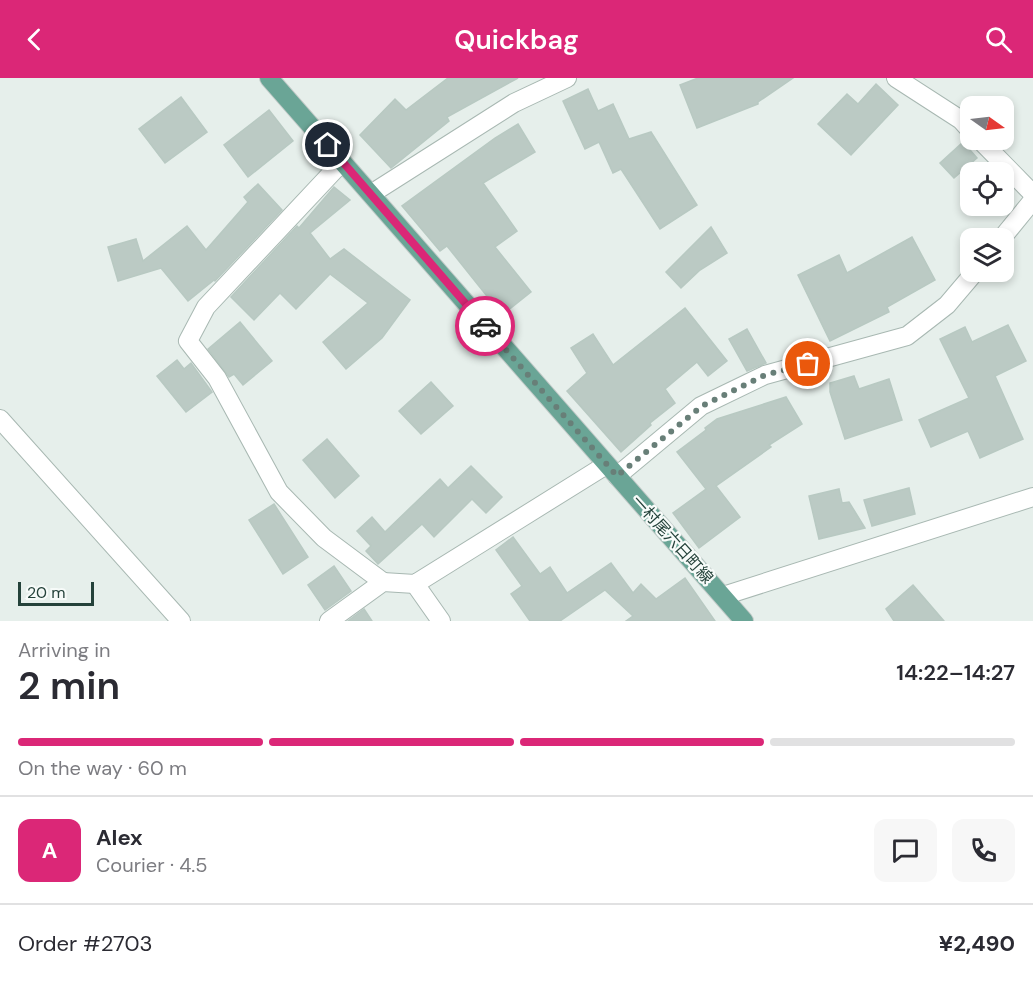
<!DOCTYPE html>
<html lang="en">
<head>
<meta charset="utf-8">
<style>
	body { margin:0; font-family:"DM Sans","Noto Sans JP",sans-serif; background:#f7f7f7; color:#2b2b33; height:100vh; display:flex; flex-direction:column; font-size:22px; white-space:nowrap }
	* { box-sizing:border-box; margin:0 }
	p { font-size:20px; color:#7c7c81 }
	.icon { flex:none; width:33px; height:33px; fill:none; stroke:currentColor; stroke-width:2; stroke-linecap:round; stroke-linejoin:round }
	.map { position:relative; height:543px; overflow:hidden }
	.drawer { display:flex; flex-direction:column; background:#fff; flex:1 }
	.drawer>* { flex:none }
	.needle { width:39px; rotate:104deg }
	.fabs { position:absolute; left:960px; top:18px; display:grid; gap:12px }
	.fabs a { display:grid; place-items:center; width:54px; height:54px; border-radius:12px; background:#fff; box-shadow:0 3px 9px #0003; font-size:30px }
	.scale { position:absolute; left:18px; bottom:15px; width:76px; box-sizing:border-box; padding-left:6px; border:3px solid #24423a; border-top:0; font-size:16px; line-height:21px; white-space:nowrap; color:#24423a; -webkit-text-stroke:4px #f7fbf9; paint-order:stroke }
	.pin { position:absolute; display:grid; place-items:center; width:51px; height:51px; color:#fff; margin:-26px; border:3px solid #fff; border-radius:50%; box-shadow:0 2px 6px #0007 }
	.courier { position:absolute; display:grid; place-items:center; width:60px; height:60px; margin:-30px; border:4px solid #db2777; border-radius:50%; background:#fff; color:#222; box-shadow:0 2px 8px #0007 }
	.summary em { font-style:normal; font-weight:600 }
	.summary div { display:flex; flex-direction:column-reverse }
	.summary { display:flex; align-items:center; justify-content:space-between; height:102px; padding:0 18px }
	h1 { font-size:39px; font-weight:600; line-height:45px }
	.bar { display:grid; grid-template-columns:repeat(4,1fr); gap:9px 6px; align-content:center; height:72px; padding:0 18px }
	.bar i { height:8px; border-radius:4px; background:#e1e1e2 }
	.bar .selected { background:#db2777 }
	.bar p { grid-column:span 4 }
	.line { display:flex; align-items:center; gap:15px; padding:0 18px; border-top:2px solid #e1e1e2 }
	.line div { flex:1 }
	.round { display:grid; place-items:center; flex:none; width:63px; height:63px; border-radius:12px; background:#f7f7f7 }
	header { display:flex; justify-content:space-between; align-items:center; height:78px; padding:0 18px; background:#db2777; color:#fff; font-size:27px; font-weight:600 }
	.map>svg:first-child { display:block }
	.building { fill:#bbcac4; stroke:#b8c9c2; stroke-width:1.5 }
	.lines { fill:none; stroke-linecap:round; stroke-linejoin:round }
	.minor-casing { stroke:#a8b8b2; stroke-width:20 }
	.major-casing { stroke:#c2cac8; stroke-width:20 }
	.minor { stroke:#fff; stroke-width:18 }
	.major { stroke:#6aa596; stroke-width:18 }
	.done { stroke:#687f78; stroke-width:6; stroke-dasharray:0 10.8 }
	.route { stroke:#db2777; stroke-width:8 }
	.labels { text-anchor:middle; stroke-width:4.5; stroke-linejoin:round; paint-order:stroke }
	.street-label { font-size:16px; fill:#24423a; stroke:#f7fbf9 }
</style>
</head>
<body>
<header><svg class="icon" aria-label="back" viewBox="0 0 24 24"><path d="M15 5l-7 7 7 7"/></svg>Quickbag<svg class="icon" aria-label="search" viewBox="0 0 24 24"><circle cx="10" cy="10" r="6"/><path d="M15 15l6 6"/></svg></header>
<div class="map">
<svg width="1033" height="543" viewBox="0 0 1033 543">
	<rect width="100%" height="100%" fill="#e6efeb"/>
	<g class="building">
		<path d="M 448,0 L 518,0 L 447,39 L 449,43 L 391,90 L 360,57 L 395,21 L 406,32 Z"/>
		<path d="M 698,0 L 793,0 L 758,24 L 758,26 L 697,50 L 680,7 Z"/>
		<path d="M 876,6 L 898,27 L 851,77 L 818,46 L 847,16 L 858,26 Z"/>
		<path d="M 588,11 L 598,33 L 613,26 L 629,61 L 651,54 L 697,127 L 660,151 L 621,91 L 613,95 L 599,64 L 585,71 L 563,23 Z"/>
		<path d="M 181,19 L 207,54 L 165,85 L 139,51 Z"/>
		<path d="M 269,32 L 293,63 L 248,99 L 224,67 Z"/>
		<path d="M 518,46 L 535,74 L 483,105 L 517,153 L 495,169 L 531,214 L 502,237 L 447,168 L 440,173 L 402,128 L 495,60 Z"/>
		<path d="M 963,64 L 977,80 L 954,100 L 940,85 Z"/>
		<path d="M 258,106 L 282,132 L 215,203 L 214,202 L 188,223 L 161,190 L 118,203 L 108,169 L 136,161 L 143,183 L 187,148 L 206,172 L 248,124 L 244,119 Z"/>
		<path d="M 334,109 L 350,122 L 310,155 L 330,181 L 344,171 L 410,222 L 382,260 L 346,291 L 323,264 L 368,225 L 330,196 L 296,231 L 280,215 L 254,242 L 231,219 L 297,148 L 299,150 Z"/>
		<path d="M 711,149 L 727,175 L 700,192 L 681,210 L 666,194 Z"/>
		<path d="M 912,159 L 935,202 L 887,229 L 889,234 L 830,263 L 798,197 L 839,177 L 847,195 Z"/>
		<path d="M 685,230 L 727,283 L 708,298 L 697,284 L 665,311 L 675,325 L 650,345 L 651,347 L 621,374 L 567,313 L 587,295 L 571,270 L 593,256 L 613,287 Z"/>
		<path d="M 240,244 L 272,283 L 243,307 L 234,296 L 229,299 L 208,271 Z"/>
		<path d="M 1008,247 L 1026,283 L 995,298 L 1023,361 L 980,380 L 968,353 L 931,369 L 919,342 L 969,320 L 940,261 L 965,249 L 972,264 Z"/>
		<path d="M 747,251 L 766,285 L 747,293 L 729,261 Z"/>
		<path d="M 177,282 L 184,291 L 191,285 L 212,314 L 186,334 L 157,298 Z"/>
		<path d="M 854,298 L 859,311 L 889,301 L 902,342 L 845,361 L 830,314 L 830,305 Z"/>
		<path d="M 431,304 L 453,328 L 421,356 L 399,333 Z"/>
		<path d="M 786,319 L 802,346 L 769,367 L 771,369 L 716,408 L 740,439 L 699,470 L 673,435 L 706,411 L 677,374 L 706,352 L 705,350 L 717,341 Z"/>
		<path d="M 327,361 L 359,398 L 335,420 L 303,382 Z"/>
		<path d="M 471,388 L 502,419 L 486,435 L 472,421 L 434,459 L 422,446 L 378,486 L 366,473 L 371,468 L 357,453 L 372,439 L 385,454 L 440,401 L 448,410 Z"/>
		<path d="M 909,410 L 915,436 L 872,448 L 864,422 Z"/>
		<path d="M 839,411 L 842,425 L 849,424 L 865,450 L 819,461 L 809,418 Z"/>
		<path d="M 274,426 L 308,479 L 283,496 L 249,442 Z"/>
		<path d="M 513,459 L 540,496 L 550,489 L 567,515 L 611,485 L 633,515 L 641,506 L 656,521 L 685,500 L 715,543 L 626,543 L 633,538 L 605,512 L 560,543 L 530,543 L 511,516 L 522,508 L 496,472 Z"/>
		<path d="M 334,488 L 351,513 L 325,532 L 308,507 Z"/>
		<path d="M 913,507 L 944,543 L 894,543 L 886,531 Z"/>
		<path d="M 364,531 L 372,543 L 348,543 Z"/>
	</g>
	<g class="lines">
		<defs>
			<g id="minor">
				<path d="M 896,0 L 961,42 L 970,52"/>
				<path d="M 980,62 L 1033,116"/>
				<path d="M 342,84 L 206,229 L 188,263 L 217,300 L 279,414 L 324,460 L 383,504"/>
				<path d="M 371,116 L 514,25 L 567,0"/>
				<path d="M 1002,160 L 1033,122"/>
				<path d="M 0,341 L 181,543"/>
				<path d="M 617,398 L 701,328 L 765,297 L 907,258 L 947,227 L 975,194"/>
				<path d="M 415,506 L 441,543"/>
				<path d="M 723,518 L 1033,419"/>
				<path d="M 329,543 L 383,504 L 415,506 L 606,387"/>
			</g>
			<path id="major" d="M 269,0 L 744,543"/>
		</defs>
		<use href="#minor" class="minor-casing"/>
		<use href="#major" class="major-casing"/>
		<use href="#minor" class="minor"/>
		<use href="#major" class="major"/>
	</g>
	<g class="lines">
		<path class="done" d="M 485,248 L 617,398 L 702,328 L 765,297 L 808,286"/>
		<path class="route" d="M 328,67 L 485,248"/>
	</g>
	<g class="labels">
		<g class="street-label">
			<text transform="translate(673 461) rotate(48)" y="6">一村尾六日町線</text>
		</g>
	</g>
</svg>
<div class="fabs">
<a><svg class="needle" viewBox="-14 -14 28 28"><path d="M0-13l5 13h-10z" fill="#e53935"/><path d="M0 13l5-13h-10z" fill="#7c7c81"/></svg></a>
<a><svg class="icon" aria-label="locate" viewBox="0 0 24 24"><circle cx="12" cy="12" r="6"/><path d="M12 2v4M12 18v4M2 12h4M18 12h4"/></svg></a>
<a><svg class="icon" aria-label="layers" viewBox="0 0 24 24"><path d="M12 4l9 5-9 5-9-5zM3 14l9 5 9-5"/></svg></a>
</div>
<div class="scale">20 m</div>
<div class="pin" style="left:808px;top:286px;background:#ea580c"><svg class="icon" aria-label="bag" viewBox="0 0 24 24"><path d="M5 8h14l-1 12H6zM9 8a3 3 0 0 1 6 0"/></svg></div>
<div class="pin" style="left:328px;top:67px;background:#1f2937"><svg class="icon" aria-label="home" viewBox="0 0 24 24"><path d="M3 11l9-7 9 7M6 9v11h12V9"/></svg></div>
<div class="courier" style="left:485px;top:248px"><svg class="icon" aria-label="car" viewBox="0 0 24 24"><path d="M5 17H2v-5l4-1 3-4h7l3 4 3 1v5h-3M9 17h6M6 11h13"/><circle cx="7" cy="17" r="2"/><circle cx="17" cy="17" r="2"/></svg></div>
</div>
<section class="drawer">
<div class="summary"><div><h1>2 min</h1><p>Arriving in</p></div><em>14:22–14:27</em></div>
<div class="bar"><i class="selected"></i><i class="selected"></i><i class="selected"></i><i></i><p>On the way · 60 m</p></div>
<div class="line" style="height:108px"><b class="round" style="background:#db2777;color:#fff">A</b><div><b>Alex</b><p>Courier · 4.5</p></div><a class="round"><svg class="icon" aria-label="chat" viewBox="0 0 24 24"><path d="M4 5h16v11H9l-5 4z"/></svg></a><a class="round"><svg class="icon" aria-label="phone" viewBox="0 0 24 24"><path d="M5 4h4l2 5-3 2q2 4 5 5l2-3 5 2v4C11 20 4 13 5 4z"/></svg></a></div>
<div class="line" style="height:78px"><div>Order #2703</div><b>¥2,490</b></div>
</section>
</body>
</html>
